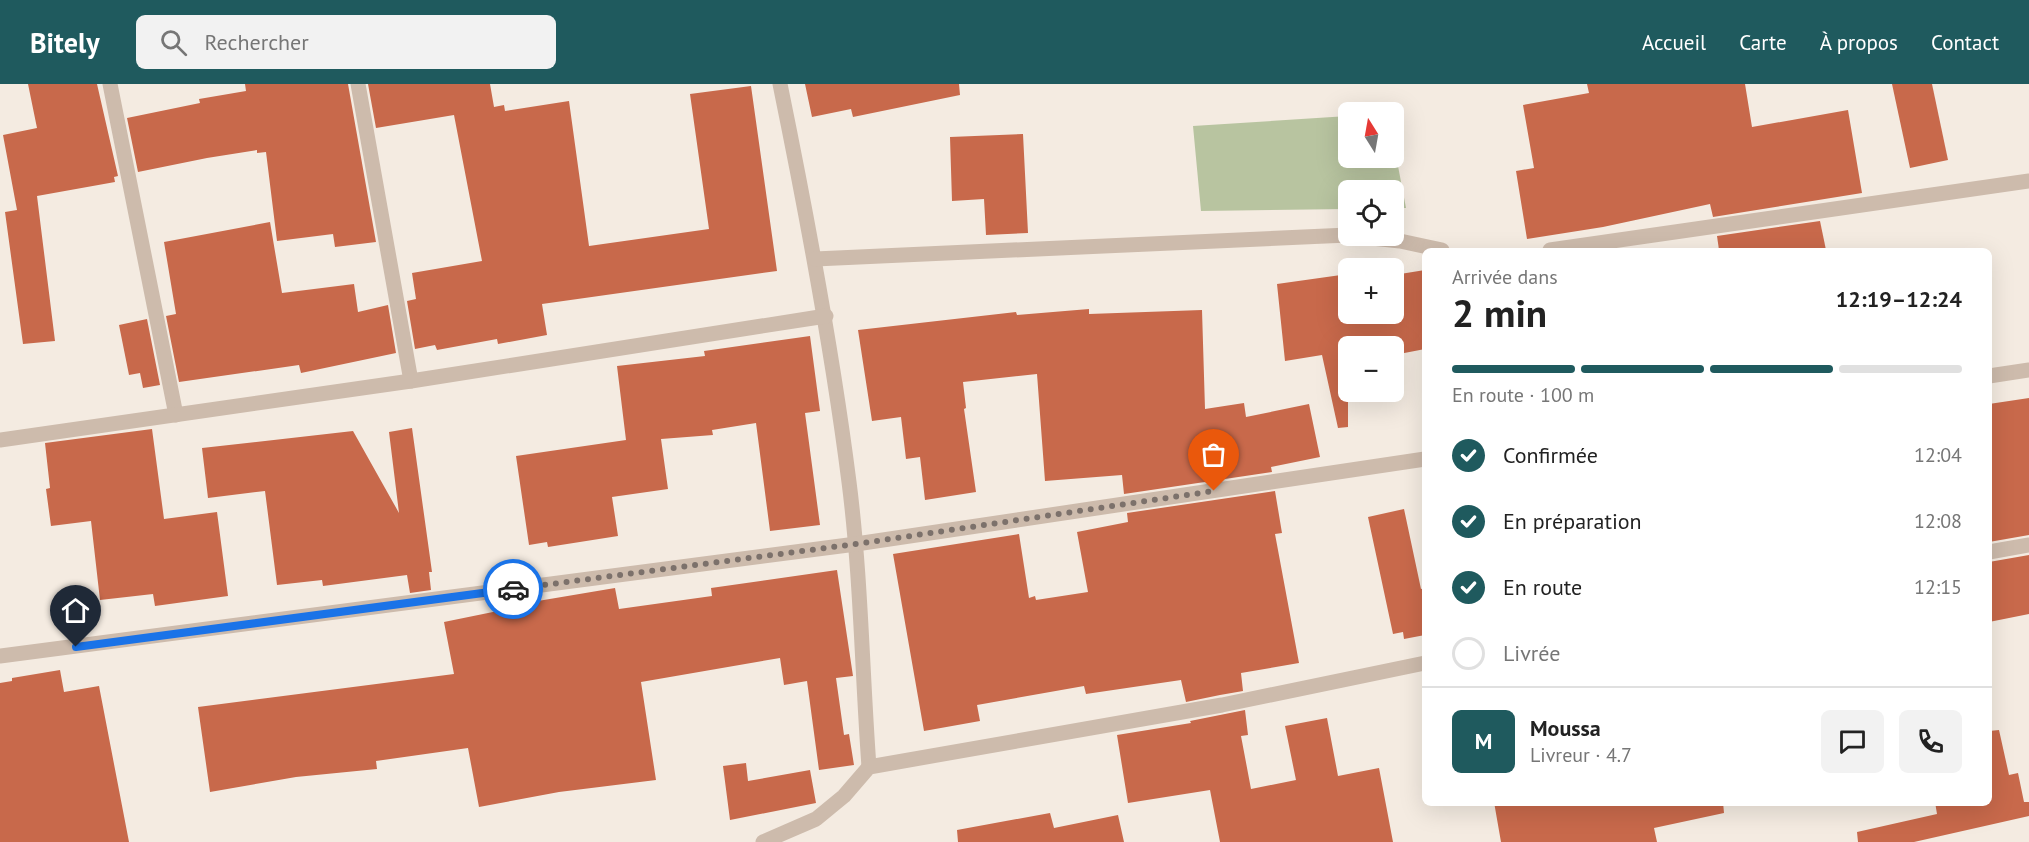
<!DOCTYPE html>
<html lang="fr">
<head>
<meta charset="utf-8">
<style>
	body { margin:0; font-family:"PT Sans",sans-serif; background:#f2f2f2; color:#222; height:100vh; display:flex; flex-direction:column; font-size:22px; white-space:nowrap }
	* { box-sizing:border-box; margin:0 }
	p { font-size:20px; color:#767676 }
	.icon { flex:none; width:33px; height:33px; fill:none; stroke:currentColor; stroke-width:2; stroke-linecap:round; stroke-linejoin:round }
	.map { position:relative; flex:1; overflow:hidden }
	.details { position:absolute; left:1422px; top:164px; width:570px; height:558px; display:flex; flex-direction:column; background:#fff; border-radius:9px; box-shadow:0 6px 24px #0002 }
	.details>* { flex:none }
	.needle { width:39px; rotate:349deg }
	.fabs { position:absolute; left:1338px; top:18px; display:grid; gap:12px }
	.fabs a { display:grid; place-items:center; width:66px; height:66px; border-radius:9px; background:#fff; box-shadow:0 6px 24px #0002; font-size:30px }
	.pin { position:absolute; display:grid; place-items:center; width:51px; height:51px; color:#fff; margin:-62px -26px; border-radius:50% 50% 50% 0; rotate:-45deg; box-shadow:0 0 6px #0007 }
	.pin .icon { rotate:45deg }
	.courier { position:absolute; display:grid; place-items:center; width:60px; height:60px; margin:-30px; border:4px solid #1a73e8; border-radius:50%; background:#fff; color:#222; box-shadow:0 2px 8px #0007 }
	.headline em { font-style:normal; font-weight:700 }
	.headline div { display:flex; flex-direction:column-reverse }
	.headline { display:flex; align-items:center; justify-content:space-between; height:102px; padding:0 30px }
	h1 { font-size:39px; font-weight:700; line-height:45px }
	.bar { display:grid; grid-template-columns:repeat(4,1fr); gap:9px 6px; align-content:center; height:72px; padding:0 30px }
	.bar i { height:8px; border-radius:4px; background:#e0e0e0 }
	.bar .on { background:#1f5a5e }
	.bar p { grid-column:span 4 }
	.line { display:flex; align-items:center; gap:15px; padding:0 30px; border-top:2px solid #e0e0e0 }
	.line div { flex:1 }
	.round { display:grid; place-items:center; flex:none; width:63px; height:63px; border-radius:9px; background:#f2f2f2 }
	ol { padding:0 30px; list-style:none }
	li { display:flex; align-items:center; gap:18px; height:66px }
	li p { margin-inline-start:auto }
	li .icon { padding:6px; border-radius:50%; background:#1f5a5e; color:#fff; stroke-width:4 }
	li:last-child { color:#767676 }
	li i { width:33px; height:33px; border:3px solid #e0e0e0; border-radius:50% }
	header { display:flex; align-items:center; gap:36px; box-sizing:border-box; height:84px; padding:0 30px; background:#1f5a5e; color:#fff }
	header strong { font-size:28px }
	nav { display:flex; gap:33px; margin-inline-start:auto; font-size:21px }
	.search { width:420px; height:54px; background:#f2f2f2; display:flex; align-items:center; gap:15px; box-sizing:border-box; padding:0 21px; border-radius:9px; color:#767676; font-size:22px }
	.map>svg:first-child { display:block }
	.green { fill:#b8c4a0 }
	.building { fill:#c8694b }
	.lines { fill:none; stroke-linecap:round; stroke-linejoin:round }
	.street { stroke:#cdbbac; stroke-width:15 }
	.done { stroke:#7c716b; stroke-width:6; stroke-dasharray:0 10.8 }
	.route { stroke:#1a73e8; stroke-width:8 }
</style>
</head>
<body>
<header>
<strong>Bitely</strong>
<div class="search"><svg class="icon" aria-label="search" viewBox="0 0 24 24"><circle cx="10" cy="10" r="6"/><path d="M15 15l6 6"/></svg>Rechercher</div>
<nav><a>Accueil</a><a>Carte</a><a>À propos</a><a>Contact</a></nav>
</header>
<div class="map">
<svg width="2029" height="758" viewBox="0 0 2029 758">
	<rect width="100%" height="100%" fill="#f4ebe1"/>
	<path class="green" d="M 1348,32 L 1348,74 L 1394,74 L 1394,61 L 1406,124 L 1394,124 L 1394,106 L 1348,106 L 1348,125 L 1201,127 L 1193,42 Z"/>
	<g class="building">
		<path d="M 28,0 L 97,0 L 118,92 L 114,93 L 115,98 L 37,112 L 55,257 L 23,260 L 5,128 L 17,126 L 3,51 L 37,44 Z"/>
		<path d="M 245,0 L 348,0 L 376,158 L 335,163 L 333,150 L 277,157 L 266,68 L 257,69 L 257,66 L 207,74 L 138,88 L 127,34 L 200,19 L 199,15 L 246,7 Z"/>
		<path d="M 368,0 L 490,0 L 494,23 L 504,21 L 505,27 L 569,17 L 589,162 L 709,145 L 690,10 L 751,2 L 777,187 L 542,220 L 547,251 L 498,260 L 497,255 L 437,266 L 435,261 L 415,265 L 407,217 L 416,215 L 412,189 L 482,177 L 454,31 L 376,44 Z"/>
		<path d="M 805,0 L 959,0 L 960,11 L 853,33 L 851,25 L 812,33 Z"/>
		<path d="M 1587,0 L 1745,0 L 1752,43 L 1848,26 L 1862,109 L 1713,133 L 1710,120 L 1603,143 L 1527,155 L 1516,87 L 1534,84 L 1523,21 L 1589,9 Z"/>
		<path d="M 1892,0 L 1932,0 L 1948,76 L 1910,84 Z"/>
		<path d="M 1023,50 L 1028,149 L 986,151 L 984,115 L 952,117 L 950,53 Z"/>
		<path d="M 1820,137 L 1826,166 L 1719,166 L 1717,152 Z"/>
		<path d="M 270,138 L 282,209 L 354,200 L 358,228 L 388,221 L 396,269 L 301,289 L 299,281 L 179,298 L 166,232 L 176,230 L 164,158 Z"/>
		<path d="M 1425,186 L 1425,265 L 1394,271 L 1394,262 L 1348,262 L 1348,343 L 1338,344 L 1322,271 L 1285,277 L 1277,200 L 1348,190 L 1348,230 L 1394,230 L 1394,191 Z"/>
		<path d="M 1089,225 L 1089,230 L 1202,226 L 1205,325 L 1244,319 L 1246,333 L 1309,320 L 1320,373 L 1271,383 L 1272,388 L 1124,410 L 1122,391 L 1045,397 L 1037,290 L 963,298 L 966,324 L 964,325 L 976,408 L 925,416 L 920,373 L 906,375 L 901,333 L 872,337 L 858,246 L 1016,228 L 1017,231 Z"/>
		<path d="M 147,235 L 160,301 L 143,304 L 140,289 L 129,291 L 119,241 Z"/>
		<path d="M 810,252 L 820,327 L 805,329 L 820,441 L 770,447 L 756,339 L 712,346 L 713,351 L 661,355 L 668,405 L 612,413 L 618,452 L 548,463 L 547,458 L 529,461 L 516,372 L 626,356 L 617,282 L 705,272 L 704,267 Z"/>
		<path d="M 2029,314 L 2029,451 L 1989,458 L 1989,320 Z"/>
		<path d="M 412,344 L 432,488 L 429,488 L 431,506 L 410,509 L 407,491 L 323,502 L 322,496 L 277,501 L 265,407 L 208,414 L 202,364 L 353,347 L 399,429 L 389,348 Z"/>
		<path d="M 152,345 L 164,435 L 217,428 L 228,512 L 155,522 L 153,510 L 100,516 L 91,437 L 51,442 L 46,405 L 50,404 L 45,359 Z"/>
		<path d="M 1275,407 L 1282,449 L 1275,450 L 1299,579 L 1241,589 L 1243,607 L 1220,611 L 1186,618 L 1181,596 L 1086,610 L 1084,602 L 977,621 L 980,637 L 924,647 L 893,470 L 1019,450 L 1029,514 L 1035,512 L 1036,516 L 1088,508 L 1077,448 L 1128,438 L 1127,429 Z"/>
		<path d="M 1404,425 L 1421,505 L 1425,504 L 1425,551 L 1404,555 L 1403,548 L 1393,550 L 1368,433 Z"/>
		<path d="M 2029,471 L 2029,530 L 1989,538 L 1989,478 Z"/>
		<path d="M 837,486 L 853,592 L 836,594 L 844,651 L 849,650 L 854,681 L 819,686 L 807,597 L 784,601 L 780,574 L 641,598 L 656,696 L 559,708 L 479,723 L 468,664 L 376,677 L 377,685 L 296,693 L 210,708 L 198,623 L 454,590 L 444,538 L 527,521 L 526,519 L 615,504 L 619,525 L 712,512 L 711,504 Z"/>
		<path d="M 60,586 L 64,608 L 99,602 L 129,758 L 0,758 L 0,599 L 12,597 L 12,594 Z"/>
		<path d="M 1245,626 L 1248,651 L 1241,652 L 1251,705 L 1296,696 L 1285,642 L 1327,634 L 1338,692 L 1379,684 L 1393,758 L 1220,758 L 1210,706 L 1128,719 L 1117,651 L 1191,639 L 1190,637 Z"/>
		<path d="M 1999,646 L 2009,691 L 2018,689 L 2024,718 L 2029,718 L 2029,732 L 1914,758 L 1858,758 L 1857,748 L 1937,730 L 1935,718 L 1989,718 L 1989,647 Z"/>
		<path d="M 746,679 L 748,697 L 810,686 L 816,719 L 730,736 L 723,682 Z"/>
		<path d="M 1494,718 L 1723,718 L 1724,729 L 1654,744 L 1657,758 L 1501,758 Z"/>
		<path d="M 1050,729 L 1054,744 L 1118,731 L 1124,758 L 958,758 L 957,746 Z"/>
	</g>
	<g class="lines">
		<g class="street">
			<path d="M 110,0 L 176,331"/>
			<path d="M 358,0 L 411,297"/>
			<path d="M 780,0 C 807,132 832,264 849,398 C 861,492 862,588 869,683"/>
			<path d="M 1353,152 L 1400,157 L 1442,166"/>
			<path d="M 1550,166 L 2029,97"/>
			<path d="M 815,175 L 1348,151"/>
			<path d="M 1989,292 L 2029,286"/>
			<path d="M 0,356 L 411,297 L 826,232"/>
			<path d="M 1989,468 L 2029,461"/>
			<path d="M 0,572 L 856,460 L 1425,375"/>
			<path d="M 763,758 L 816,735 L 844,712 L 869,683 L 1222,621 L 1425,579"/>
		</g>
	</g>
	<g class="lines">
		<path class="done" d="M 513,505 L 856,460 L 1214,407"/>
		<path class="route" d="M 76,563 L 513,505"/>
	</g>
</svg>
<div class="fabs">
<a><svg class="needle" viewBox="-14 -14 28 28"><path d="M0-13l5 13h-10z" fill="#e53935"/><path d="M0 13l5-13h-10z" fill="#767676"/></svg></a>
<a><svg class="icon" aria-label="locate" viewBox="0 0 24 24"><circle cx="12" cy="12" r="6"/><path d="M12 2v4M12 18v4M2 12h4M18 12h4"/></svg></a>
<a>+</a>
<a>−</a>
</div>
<div class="pin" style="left:1214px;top:407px;background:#ea580c"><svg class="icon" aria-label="bag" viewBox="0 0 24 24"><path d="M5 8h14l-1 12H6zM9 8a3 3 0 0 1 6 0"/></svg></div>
<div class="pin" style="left:76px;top:563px;background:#1f2937"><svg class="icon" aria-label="home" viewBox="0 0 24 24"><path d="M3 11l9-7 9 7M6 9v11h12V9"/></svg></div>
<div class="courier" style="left:513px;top:505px"><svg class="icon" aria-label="car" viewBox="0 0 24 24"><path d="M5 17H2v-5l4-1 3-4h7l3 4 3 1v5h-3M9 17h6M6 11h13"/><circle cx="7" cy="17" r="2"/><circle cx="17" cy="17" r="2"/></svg></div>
<section class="details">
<div class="headline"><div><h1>2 min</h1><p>Arrivée dans</p></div><em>12:19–12:24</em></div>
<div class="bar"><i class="on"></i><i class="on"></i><i class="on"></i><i></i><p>En route · 100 m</p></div>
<ol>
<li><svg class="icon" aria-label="check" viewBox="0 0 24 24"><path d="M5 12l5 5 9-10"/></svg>Confirmée<p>12:04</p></li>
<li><svg class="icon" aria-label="check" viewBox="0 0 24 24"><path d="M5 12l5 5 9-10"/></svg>En préparation<p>12:08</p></li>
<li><svg class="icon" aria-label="check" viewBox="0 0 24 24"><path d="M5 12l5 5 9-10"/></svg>En route<p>12:15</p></li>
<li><i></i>Livrée</li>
</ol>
<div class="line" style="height:108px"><b class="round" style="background:#1f5a5e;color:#fff">M</b><div><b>Moussa</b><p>Livreur · 4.7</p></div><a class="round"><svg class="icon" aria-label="chat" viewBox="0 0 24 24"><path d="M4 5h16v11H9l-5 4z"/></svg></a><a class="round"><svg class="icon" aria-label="phone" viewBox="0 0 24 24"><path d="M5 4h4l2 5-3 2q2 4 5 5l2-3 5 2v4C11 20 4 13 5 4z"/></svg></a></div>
</section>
</div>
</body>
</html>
